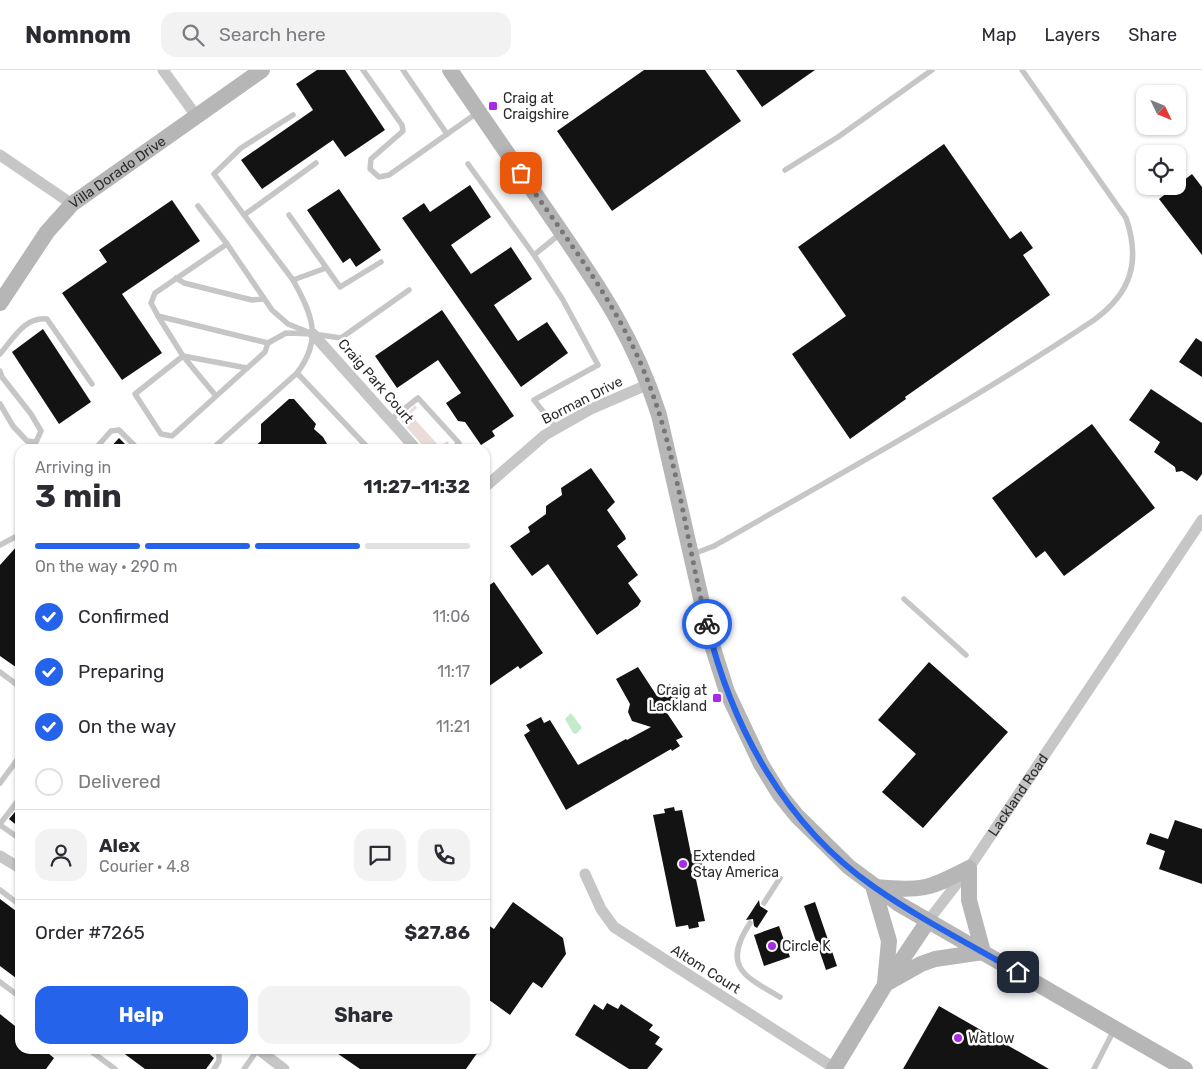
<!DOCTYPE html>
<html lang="en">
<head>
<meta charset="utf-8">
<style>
	body { margin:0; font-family:Rubik,sans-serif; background:#f2f2f3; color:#2b2b33; height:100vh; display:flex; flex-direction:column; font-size:19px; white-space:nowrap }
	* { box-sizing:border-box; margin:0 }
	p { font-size:16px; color:#7c7c81 }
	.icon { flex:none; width:28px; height:28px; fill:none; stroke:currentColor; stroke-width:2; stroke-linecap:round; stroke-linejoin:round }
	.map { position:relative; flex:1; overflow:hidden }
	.sheet { position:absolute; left:15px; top:374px; width:475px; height:610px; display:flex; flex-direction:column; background:#fff; border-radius:15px; box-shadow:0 1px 4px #0004 }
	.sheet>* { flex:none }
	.needle { width:32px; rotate:133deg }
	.fabs { position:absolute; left:1136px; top:15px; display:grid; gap:10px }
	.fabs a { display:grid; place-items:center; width:50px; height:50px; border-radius:10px; background:#fff; box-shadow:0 1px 4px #0004; font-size:25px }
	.pin { position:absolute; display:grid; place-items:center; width:42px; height:42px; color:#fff; margin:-21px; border-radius:10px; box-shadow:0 2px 8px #0006 }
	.courier { position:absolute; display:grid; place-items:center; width:50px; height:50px; margin:-25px; border:4px solid #2563eb; border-radius:50%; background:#fff; color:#222; box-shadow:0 1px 6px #0007 }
	.overview em { font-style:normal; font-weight:700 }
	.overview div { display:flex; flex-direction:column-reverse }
	.overview { display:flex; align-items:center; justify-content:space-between; height:85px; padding:0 20px }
	h1 { font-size:32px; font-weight:700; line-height:38px }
	.bar { display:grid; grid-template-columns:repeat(4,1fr); gap:8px 5px; align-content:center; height:60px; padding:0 20px }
	.bar i { height:6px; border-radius:4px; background:#e1e1e2 }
	.bar .selected { background:#2563eb }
	.bar p { grid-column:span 4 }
	.line { display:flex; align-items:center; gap:12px; padding:0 20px; border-top:1px solid #e1e1e2 }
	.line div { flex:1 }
	.round { display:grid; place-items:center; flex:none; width:52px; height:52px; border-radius:15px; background:#f2f2f3 }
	ol { padding:0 20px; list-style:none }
	li { display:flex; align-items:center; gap:15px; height:55px }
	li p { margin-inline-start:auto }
	li .icon { padding:5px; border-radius:50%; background:#2563eb; color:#fff; stroke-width:4 }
	li:last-child { color:#7c7c81 }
	li i { width:28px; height:28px; border:2px solid #e1e1e2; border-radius:50% }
	.button { display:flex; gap:10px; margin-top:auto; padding:10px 20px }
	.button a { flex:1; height:58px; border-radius:15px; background:#2563eb; color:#fff; font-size:20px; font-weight:700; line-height:58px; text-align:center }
	.button a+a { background:#f2f2f3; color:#2b2b33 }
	header { display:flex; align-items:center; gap:30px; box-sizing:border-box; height:70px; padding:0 25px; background:#fff; border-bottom:1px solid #e1e1e2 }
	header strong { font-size:24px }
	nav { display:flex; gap:28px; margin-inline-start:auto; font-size:18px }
	.search { width:350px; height:45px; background:#f2f2f3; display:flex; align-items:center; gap:12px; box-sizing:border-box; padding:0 18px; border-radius:15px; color:#7c7c81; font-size:19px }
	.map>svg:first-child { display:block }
	.green { fill:#eaddd9 }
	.water { fill:#c4ebc9 }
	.building { fill:#131313 }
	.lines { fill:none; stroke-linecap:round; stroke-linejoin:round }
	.lane { stroke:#c6c6c6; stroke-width:5.5 }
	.street { stroke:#c6c6c6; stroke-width:11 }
	.secondary { stroke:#b6b6b6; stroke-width:16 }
	.done { stroke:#767676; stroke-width:5; stroke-dasharray:0 9 }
	.route { stroke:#2563eb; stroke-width:6 }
	.poi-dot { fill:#a82ae7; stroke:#fff; stroke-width:2 }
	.labels { text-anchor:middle; stroke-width:5; stroke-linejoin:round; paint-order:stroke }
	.poi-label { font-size:14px; fill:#2c2c2c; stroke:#fff; text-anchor:start }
	.street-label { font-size:14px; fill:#2c2c2c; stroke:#fff }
</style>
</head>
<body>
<header>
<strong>Nomnom</strong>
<div class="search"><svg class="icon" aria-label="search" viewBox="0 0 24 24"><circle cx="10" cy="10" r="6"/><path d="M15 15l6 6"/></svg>Search here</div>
<nav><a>Map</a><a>Layers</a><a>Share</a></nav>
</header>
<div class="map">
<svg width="1202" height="999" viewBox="0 0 1202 999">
	<rect width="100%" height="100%" fill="#fff"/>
	<path class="green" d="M 415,335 L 417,338 L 410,344 L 440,377 L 447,371 L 449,373 L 442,379 L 426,379 L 401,351 Z"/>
	<path class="water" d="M 571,643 L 582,658 L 576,664 L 573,663 L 565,649 Z"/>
	<g class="building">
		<path d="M 317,0 L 345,0 L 385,60 L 345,87 L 333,70 L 262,119 L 241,90 L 313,40 L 296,14 Z"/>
		<path d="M 644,0 L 705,0 L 741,51 L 612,141 L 557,61 Z"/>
		<path d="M 736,0 L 815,0 L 762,37 Z"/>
		<path d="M 944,74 L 1010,169 L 1021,161 L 1033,178 L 1023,185 L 1050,225 L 905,327 L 906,329 L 850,369 L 792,284 L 846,246 L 798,177 Z"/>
		<path d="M 1192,104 L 1202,117 L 1202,185 L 1159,129 Z"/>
		<path d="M 470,115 L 491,147 L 451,175 L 471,204 L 511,177 L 532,209 L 494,235 L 518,271 L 547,252 L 568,283 L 521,317 L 402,148 L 424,133 L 430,142 Z"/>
		<path d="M 339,119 L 381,180 L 356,197 L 350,188 L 343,193 L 307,140 Z"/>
		<path d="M 172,130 L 200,171 L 122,224 L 162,283 L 122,310 L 62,223 L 107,192 L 99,180 Z"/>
		<path d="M 442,240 L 514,346 L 492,361 L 495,366 L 481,375 L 465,352 L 458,351 L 446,333 L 461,323 L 438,290 L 397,318 L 375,286 Z"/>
		<path d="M 43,259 L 91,332 L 59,354 L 12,282 Z"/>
		<path d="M 1196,268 L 1202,272 L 1202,307 L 1179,292 Z"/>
		<path d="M 1151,319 L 1202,353 L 1202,404 L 1197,411 L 1182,401 L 1176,402 L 1175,397 L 1154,382 L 1160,372 L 1129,350 Z"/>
		<path d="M 289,329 L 294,329 L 316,354 L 314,359 L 323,367 L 330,379 L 252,379 L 261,371 L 261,354 Z"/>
		<path d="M 1092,354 L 1155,438 L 1064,506 L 1045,481 L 1036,488 L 992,428 Z"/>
		<path d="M 119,368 L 130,379 L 109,379 Z"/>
		<path d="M 591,398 L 615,432 L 607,440 L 625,466 L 626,469 L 617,476 L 638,505 L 628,513 L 641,531 L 638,536 L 597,565 L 548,494 L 532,506 L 510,476 L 530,462 L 528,457 L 546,444 L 546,436 L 562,425 L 561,418 Z"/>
		<path d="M 18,475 L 20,476 L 20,600 L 0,586 L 0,495 Z"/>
		<path d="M 494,512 L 543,583 L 520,599 L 518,596 L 485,619 L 485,518 Z"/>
		<path d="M 929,592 L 1008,662 L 923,758 L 882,722 L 916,684 L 878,650 Z"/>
		<path d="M 638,597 L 655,623 L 670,614 L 678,628 L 663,637 L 683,667 L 676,670 L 680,676 L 672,681 L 671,679 L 566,740 L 524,665 L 530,661 L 526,655 L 541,647 L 544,653 L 550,650 L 578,695 L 626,669 L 627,670 L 651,657 L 632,651 L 628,642 L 630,634 L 616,609 Z"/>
		<path d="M 20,736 L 20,758 L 9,749 Z"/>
		<path d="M 674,737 L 675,741 L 682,740 L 691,784 L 700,782 L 703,798 L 694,800 L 705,851 L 698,852 L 699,857 L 689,859 L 688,855 L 676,857 L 653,745 L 665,743 L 664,739 Z"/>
		<path d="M 1175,750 L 1202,759 L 1202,814 L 1159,799 L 1165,781 L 1146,774 L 1150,763 L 1168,769 Z"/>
		<path d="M 0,829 L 20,844 L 20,911 L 0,896 Z"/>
		<path d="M 759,830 L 760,836 L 768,841 L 757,858 L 754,856 L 753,849 L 746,850 Z"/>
		<path d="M 513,832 L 563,868 L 566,884 L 542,918 L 533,912 L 510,945 L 485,927 L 485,853 L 494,859 Z"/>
		<path d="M 815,832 L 837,896 L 826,900 L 804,836 Z"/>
		<path d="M 779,856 L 790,887 L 764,896 L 754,865 Z"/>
		<path d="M 607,933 L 618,939 L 621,934 L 653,955 L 649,960 L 660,967 L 655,974 L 663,979 L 647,999 L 629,999 L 575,965 L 594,934 L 603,940 Z"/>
		<path d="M 939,936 L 1049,999 L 903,999 Z"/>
		<path d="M 0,944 L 20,960 L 20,979 L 43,979 L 54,988 L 46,999 L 0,999 Z"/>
		<path d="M 118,979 L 204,979 L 214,988 L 206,999 L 145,999 Z"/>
		<path d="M 331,979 L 480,979 L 466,999 L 360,999 Z"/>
	</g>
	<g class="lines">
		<g class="lane">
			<path d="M 363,0 L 402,55 L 403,61 L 371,89 L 370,99 L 379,107 L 389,105 L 477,43"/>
			<path d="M 403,0 L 447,64"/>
			<path d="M 468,94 L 534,185"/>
			<path d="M 785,100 L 838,67 L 932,0"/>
			<path d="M 198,136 L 227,174"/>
			<path d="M 244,145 L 214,104 L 241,78 L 293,45"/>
			<path d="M 289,145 L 340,217 L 381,192"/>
			<path d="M 176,208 L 184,213 L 252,230 L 264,229"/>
			<path d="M 293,210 L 244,145 L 316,93"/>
			<path d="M 158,246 L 183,286 L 247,298"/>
			<path d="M 313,264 L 288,254 L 272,240 L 227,174 L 155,223 L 151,233 L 158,246 L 268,273 L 286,263 L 313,264 L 341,268 L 409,220"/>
			<path d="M 0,284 C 13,269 25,246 47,249 L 92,314"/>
			<path d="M 0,301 L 2,307 L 31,344 L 41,361 L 36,372 L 27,371 L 13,356 L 0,334"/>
			<path d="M 297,303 C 323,269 312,244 293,210 L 326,198"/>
			<path d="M 216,326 L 183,286 L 135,324 L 161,364 L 172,366 L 265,282 L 268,273"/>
			<path d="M 389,351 L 418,328 L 459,373 L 453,379"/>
			<path d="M 556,358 L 534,330 L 598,295 L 563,230 L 534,185 L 560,164"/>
			<path d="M 95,379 L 111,361 L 119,360 L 138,379"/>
			<path d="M 212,379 L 297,303 L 369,379"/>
			<path d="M 0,475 L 15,467 L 20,471"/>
			<path d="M 693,484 L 714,476 C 842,403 971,332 1094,250 C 1131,223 1141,192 1126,148 L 1022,0"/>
			<path d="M 904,529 L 966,585"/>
			<path d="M 0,602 L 20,617"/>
			<path d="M 0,713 L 20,686"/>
			<path d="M 0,754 L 20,728"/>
			<path d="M 0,755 L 20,769"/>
			<path d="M 0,820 L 20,835"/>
			<path d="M 764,833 L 780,808"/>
			<path d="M 750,853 C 722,896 743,906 780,927"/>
			<path d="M 0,912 L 20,927"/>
			<path d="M 88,979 L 115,999"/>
			<path d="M 214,999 L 219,991 L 219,980"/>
			<path d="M 244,999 L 258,979"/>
			<path d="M 1094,999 L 1114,960"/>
		</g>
		<g class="street">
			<path d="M 163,0 L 197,47"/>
			<path d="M 0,85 L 72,134"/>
			<path d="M 313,264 L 416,379"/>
			<path d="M 485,417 L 545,365 L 591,339 L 649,314"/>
			<path d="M 0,786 L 20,798"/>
			<path d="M 585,804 L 601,839 L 614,857 L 834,998"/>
			<path id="s1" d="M 928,851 L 969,798 L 1202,450"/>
			<path d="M 258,979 L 284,999"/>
		</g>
		<g class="secondary">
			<path d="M 450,0 C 484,49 517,98 551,147 C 597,214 634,266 659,345 L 711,572 L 727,622 L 761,694 L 780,725 L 797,746 L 849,797 L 899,834 L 1185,999"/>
			<path id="s2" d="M 0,233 L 47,162 L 72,134 L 262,0"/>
			<path d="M 873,816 L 889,871 L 885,913"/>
			<path d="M 875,817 C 922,821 927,820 969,798 L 969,830 L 983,882"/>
			<path d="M 889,912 L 921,894 L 935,889 L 983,882"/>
			<path d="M 834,999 L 885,915 L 928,851"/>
		</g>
	</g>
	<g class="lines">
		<path class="done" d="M 521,103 C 567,170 620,236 649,314 C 678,390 687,475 707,554"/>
		<path class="route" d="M 707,554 C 732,658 785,755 874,817 C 920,849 969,874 1018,902"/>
	</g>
	<g class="poi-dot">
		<rect x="488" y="31" width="10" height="10" rx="2.5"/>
		<rect x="712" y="623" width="10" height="10" rx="2.5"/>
		<circle cx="683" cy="794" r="5"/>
		<circle cx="772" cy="876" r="5"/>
		<circle cx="958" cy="968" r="5"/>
	</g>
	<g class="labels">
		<g class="poi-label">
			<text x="503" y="33">Craig at<tspan x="503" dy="16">Craigshire</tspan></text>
			<text x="707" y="625" text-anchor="end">Craig at<tspan x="707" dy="16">Lackland</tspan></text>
			<text x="693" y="791">Extended<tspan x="693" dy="16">Stay America</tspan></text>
			<text x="782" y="881">Circle K</text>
			<text x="968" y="973">Watlow</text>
		</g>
		<g class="street-label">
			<text dy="5" stroke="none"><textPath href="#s2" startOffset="178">Villa Dorado Drive</textPath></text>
			<text transform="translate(376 311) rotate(49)" y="5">Craig Park Court</text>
			<text transform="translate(582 330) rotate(-27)" y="5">Borman Drive</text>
			<text dy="5" stroke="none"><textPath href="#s1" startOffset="155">Lackland Road</textPath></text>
			<text transform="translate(706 899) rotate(32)" y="5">Altom Court</text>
		</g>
	</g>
</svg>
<div class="fabs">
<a><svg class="needle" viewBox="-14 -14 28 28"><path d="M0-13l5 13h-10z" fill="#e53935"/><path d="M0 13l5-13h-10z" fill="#7c7c81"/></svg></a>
<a><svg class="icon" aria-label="locate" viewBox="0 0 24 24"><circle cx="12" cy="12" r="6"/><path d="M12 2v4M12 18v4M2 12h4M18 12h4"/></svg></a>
</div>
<div class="pin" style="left:521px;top:103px;background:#ea580c"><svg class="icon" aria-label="bag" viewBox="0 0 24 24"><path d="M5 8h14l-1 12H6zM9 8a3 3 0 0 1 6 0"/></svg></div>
<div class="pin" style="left:1018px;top:902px;background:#1f2937"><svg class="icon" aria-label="home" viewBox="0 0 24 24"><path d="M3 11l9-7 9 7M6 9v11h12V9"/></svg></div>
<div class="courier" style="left:707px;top:554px"><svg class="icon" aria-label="bike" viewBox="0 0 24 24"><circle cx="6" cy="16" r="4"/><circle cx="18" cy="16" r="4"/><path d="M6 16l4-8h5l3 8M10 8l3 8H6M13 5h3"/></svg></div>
<section class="sheet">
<div class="overview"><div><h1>3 min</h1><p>Arriving in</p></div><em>11:27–11:32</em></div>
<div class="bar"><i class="selected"></i><i class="selected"></i><i class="selected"></i><i></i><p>On the way · 290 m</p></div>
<ol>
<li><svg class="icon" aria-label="check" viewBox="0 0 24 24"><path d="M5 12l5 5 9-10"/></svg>Confirmed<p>11:06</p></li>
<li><svg class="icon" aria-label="check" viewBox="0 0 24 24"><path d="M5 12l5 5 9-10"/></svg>Preparing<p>11:17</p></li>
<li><svg class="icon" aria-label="check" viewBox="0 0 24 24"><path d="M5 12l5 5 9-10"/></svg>On the way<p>11:21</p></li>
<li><i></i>Delivered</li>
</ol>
<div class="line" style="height:90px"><a class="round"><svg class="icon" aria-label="person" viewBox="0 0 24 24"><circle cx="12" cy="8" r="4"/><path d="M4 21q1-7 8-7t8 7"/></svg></a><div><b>Alex</b><p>Courier · 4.8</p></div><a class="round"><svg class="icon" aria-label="chat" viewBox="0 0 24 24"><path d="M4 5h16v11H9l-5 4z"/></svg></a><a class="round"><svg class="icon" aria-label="phone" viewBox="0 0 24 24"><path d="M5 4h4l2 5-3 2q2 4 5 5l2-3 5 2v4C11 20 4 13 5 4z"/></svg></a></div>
<div class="line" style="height:65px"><div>Order #7265</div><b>$27.86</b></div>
<div class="button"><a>Help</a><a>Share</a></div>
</section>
</div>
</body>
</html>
